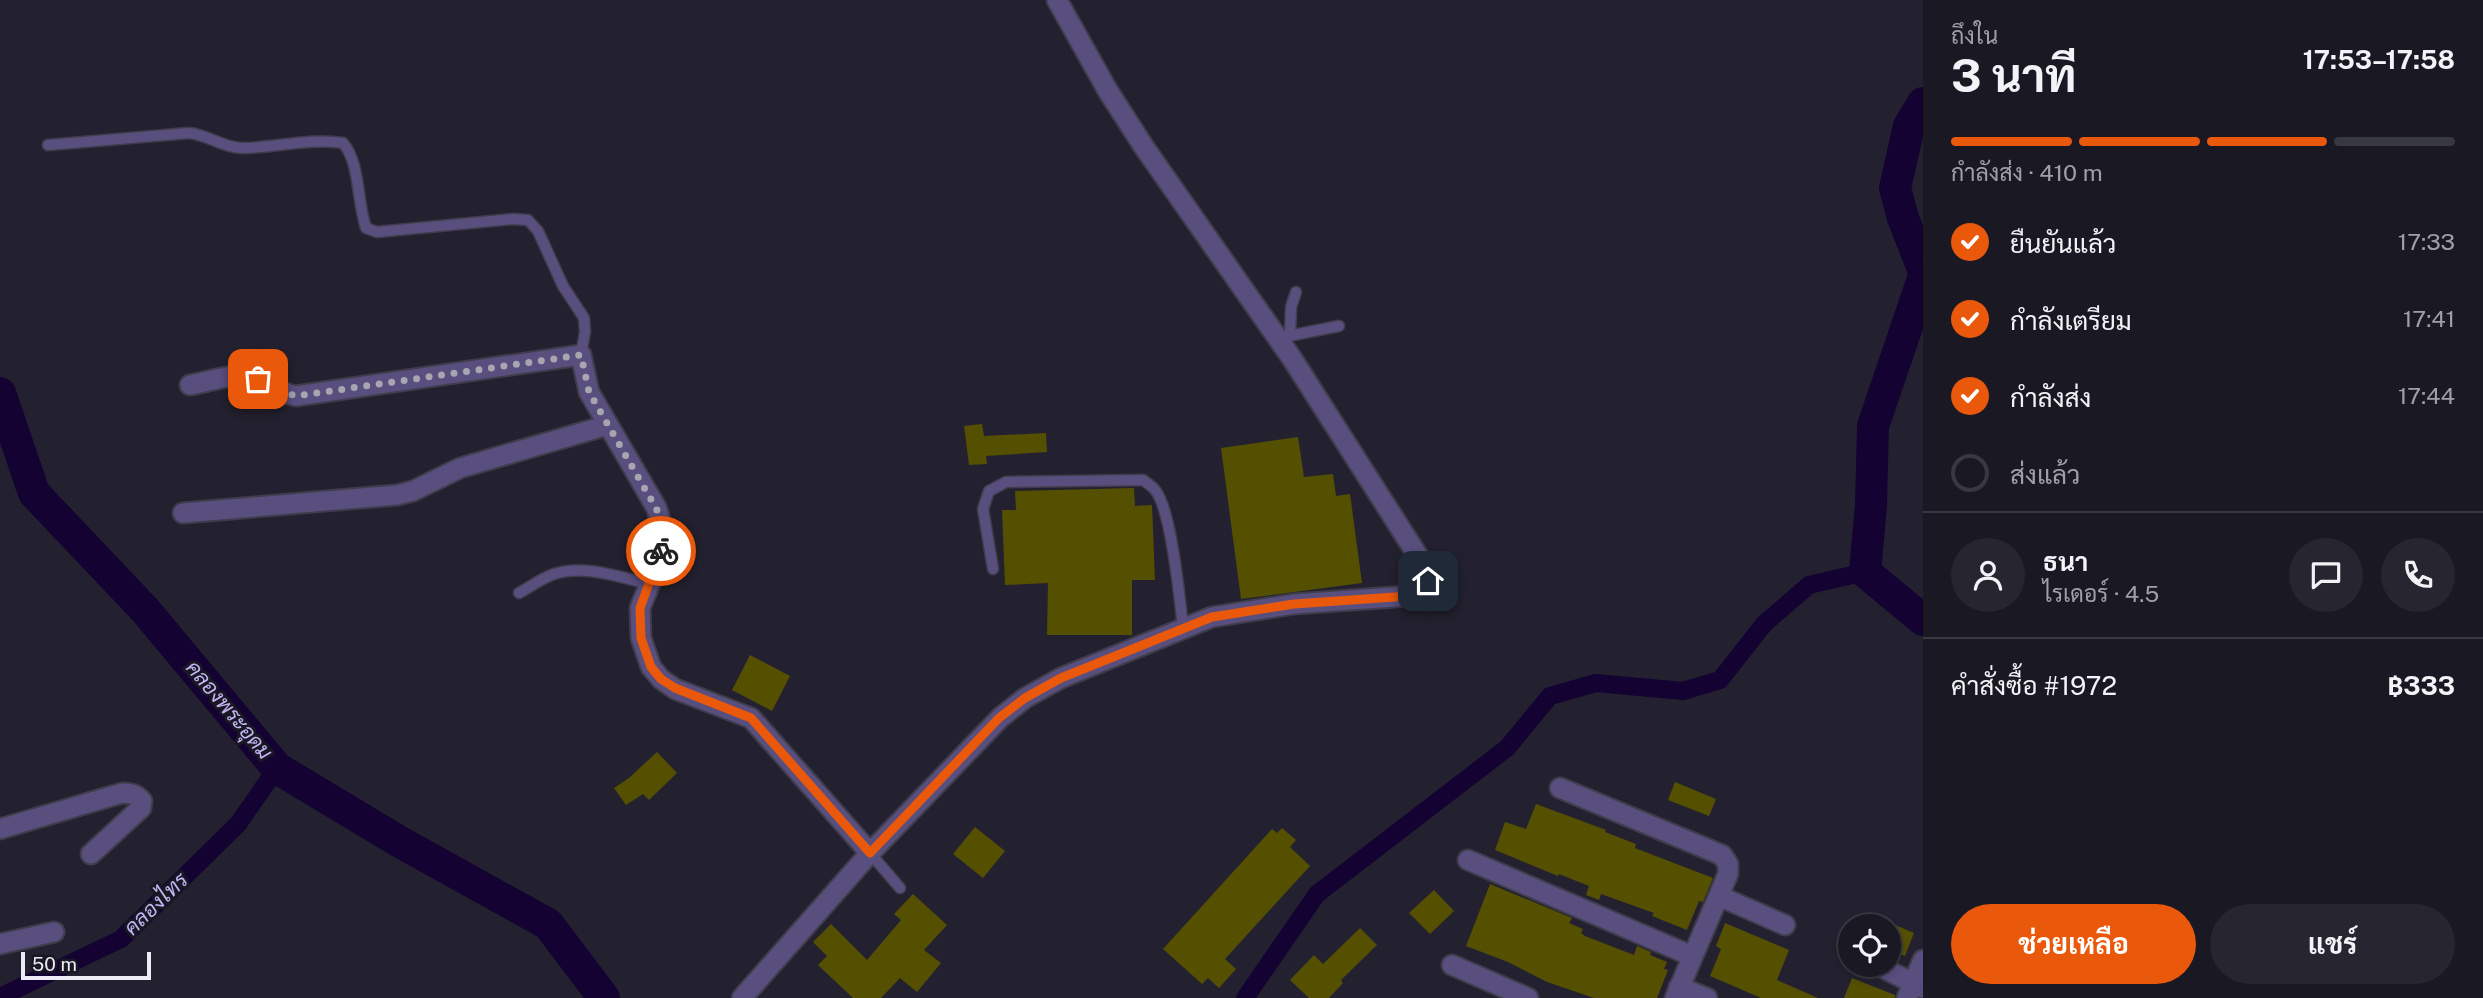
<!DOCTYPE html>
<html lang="th">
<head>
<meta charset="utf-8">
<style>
	body { margin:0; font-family:"Public Sans",Sarabun,sans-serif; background:#272630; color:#f1f3f6; height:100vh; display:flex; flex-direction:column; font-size:26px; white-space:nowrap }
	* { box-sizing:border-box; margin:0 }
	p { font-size:23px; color:#9fa0a6 }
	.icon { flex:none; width:38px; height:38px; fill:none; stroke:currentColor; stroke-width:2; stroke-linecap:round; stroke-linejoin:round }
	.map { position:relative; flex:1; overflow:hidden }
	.details { display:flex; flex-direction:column; background:#1a1923; width:560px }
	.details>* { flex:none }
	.controls { position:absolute; left:1838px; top:914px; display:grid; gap:14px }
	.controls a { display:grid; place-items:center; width:63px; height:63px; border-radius:50%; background:#1a1923; box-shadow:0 4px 10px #0003,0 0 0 2px #383841; font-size:35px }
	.scale { position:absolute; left:21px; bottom:18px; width:130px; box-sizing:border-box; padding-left:7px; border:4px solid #edecf6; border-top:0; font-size:19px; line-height:24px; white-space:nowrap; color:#edecf6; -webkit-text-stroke:5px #1a1725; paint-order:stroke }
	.pin { position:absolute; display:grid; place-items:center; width:60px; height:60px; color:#fff; margin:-30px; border-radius:14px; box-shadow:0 4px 10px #0006 }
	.courier { position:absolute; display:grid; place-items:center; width:70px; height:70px; margin:-35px; border:5px solid #ea580c; border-radius:50%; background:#fff; color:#222; box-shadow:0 2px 9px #0007 }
	.head em { font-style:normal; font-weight:700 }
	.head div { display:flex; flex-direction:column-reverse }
	.head { display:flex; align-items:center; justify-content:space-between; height:119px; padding:0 28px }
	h1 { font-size:46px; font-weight:700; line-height:52px }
	.bar { display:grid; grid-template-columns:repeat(4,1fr); gap:10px 7px; align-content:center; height:84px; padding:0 28px }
	.bar i { height:9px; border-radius:5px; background:#383841 }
	.bar .on { background:#ea580c }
	.bar p { grid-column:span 4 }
	.line { display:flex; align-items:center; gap:18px; padding:0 28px; border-top:2px solid #383841 }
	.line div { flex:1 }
	.round { display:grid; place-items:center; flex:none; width:74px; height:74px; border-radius:37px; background:#272630 }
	ol { padding:0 28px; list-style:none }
	li { display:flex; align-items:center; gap:21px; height:77px }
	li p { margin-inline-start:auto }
	li .icon { padding:7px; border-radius:50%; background:#ea580c; color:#fff; stroke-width:4 }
	li:last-child { color:#9fa0a6 }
	li i { width:38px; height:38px; border:4px solid #383841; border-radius:50% }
	.action { display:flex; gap:14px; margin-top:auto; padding:14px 28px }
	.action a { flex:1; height:80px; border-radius:42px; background:#ea580c; color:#fff; font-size:28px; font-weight:700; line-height:80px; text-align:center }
	.action a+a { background:#272630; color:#f1f3f6 }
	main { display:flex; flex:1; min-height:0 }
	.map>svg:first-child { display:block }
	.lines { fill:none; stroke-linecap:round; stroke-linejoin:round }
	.canal { stroke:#130232; stroke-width:18 }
	.river { stroke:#130232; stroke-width:32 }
	.building { fill:#554f00 }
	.lane-casing { stroke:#3f3d4b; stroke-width:13 }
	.street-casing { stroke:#3f3d4b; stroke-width:23 }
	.lane { stroke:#594f7f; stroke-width:10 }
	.street { stroke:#594f7f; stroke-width:19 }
	.done { stroke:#a6a5b0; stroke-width:7; stroke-dasharray:0 12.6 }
	.route { stroke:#ea580c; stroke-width:9 }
	.labels { text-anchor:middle; stroke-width:6; stroke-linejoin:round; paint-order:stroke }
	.water-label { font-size:21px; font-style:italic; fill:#c1b6f3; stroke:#1a1725 }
</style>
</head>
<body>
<main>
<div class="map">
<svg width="1923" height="998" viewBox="0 0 1923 998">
	<rect width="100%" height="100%" fill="#23212f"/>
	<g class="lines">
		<g class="canal">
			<path d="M 0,997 L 121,939 L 238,824 L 277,768"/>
			<path d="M 1245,998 L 1317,894 L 1507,748 L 1550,696 L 1596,683 L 1683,691 L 1720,680 L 1764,624 L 1809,585 L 1865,572"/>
		</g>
		<g class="river">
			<path d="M 1923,103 L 1909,126 L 1895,188 L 1903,218 L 1923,269"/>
			<path d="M 1923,279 L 1873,426 L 1871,505 L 1865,572 L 1923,620"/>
			<path d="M 0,393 L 34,493 L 145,610 L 277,768 L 400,842 L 548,924 L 604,998"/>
		</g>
	</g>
	<g class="building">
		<path d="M 982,424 L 984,436 L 1046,433 L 1047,452 L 986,456 L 987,464 L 969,465 L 964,426 Z"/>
		<path d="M 1298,437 L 1304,477 L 1333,474 L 1336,496 L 1350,494 L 1362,583 L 1241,599 L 1221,448 Z"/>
		<path d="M 1134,488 L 1135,506 L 1152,505 L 1155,580 L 1132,580 L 1132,635 L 1047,635 L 1048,583 L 1005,585 L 1002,510 L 1016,510 L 1015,491 Z"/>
		<path d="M 750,655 L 790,676 L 772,711 L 732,690 Z"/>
		<path d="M 657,752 L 677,773 L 649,800 L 643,794 L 626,805 L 614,788 L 629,778 Z"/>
		<path d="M 1675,782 L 1716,799 L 1709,816 L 1668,800 Z"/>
		<path d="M 1536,804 L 1606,830 L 1605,832 L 1636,844 L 1635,848 L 1713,878 L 1703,902 L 1699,901 L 1687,930 L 1652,916 L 1654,913 L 1601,894 L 1599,900 L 1586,895 L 1589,886 L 1559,874 L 1558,876 L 1495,850 L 1505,822 L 1526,829 Z"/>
		<path d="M 975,827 L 1005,851 L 983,878 L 953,854 Z"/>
		<path d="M 1282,828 L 1296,840 L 1290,847 L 1310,866 L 1225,959 L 1236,969 L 1219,988 L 1208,978 L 1202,984 L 1163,949 L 1272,829 L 1277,833 Z"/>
		<path d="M 1490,884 L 1572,918 L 1569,923 L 1583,929 L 1581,933 L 1585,936 L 1634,955 L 1637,946 L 1651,952 L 1650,955 L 1667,962 L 1664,969 L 1668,970 L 1657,998 L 1594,998 L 1547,982 L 1508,962 L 1466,946 Z"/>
		<path d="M 1434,890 L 1454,911 L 1430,934 L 1409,913 Z"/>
		<path d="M 913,894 L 947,925 L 924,950 L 941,963 L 917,992 L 900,978 L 881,998 L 853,998 L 818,965 L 827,956 L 813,942 L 831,924 L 867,960 L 901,920 L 894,914 Z"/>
		<path d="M 1888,922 L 1914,933 L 1905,956 L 1888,949 Z"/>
		<path d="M 1725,923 L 1789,950 L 1777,980 L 1818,998 L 1761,998 L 1710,976 L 1721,949 L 1716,946 Z"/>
		<path d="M 1360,928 L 1377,945 L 1341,980 L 1343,983 L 1329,998 L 1309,998 L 1290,980 L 1314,955 L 1323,964 Z"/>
		<path d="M 1852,978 L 1895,995 L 1895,998 L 1844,998 Z"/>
	</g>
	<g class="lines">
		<defs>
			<g id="lane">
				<path d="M 48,145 L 189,133 C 209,135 225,149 246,148 C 278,147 310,138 343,143 C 360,162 357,202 366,228 L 377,232 L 513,219 L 528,220 L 538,231 L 563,286 L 584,318 L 585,332 L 581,355"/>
				<path d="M 1290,336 L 1291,307 L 1296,292"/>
				<path d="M 1278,338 L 1339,326"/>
				<path d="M 993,569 L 983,509 L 989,491 L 1006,482 L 1143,480 C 1147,483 1152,486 1155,490 C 1171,508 1180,600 1183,628"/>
				<path d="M 519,593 C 530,587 542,578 554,574 C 583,564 620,577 649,584"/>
				<path d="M 870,853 L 900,888"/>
			</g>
			<g id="street">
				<path d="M 190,385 C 207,382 228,375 245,375 C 261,376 277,393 296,396 L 581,355 L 589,392 L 656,507 C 671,544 653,574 640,608 L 641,638 L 651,667 L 661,679 L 675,689 L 751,718 L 870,853"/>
				<path d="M 183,513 L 397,495 L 413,491 L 460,468 L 608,425"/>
				<path d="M 1560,788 L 1722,855 L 1728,864 L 1728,874 L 1675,998"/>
				<path d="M 0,829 L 122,793 C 131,793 136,794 142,801 L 141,808 L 91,854"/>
				<path d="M 1468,860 L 1692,956"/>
				<path d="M 1719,896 L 1785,925"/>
				<path d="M 0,944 L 54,932"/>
				<path d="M 1875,964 L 1923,988"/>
				<path d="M 1452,965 L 1528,998"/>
				<path d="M 1679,987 L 1707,998"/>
				<path d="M 742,998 L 870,853 L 1000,718 L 1025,698 L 1061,678 L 1212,617 L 1294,604 L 1409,596 L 1422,589 L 1428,581 L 1425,567 L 1418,556 L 1293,360 L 1144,147 L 1108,91 L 1057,0"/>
				<path d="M 1907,998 L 1923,960"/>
			</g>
		</defs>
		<use href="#lane" class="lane-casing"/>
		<use href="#street" class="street-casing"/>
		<use href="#lane" class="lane"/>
		<use href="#street" class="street"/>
	</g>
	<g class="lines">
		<path class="done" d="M 258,379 L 276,390 L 296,396 L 581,355 L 589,392 L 656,508 L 662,522 L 661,551"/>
		<path class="route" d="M 661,551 L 640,608 L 641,638 L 651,667 L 661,679 L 675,688 L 751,718 L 870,853 L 999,718 L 1025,698 L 1061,678 L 1212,617 L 1294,604 L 1409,596 L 1422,589 L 1428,581"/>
	</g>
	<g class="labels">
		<g class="water-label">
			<text transform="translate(229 710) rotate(50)" y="7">คลองพระอุดม</text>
			<text transform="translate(156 904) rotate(-44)" y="7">คลองไทร</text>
		</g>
	</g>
</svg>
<div class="controls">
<a><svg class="icon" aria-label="locate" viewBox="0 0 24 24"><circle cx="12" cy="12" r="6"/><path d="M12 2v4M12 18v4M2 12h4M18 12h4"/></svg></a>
</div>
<div class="scale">50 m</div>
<div class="pin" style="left:258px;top:379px;background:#ea580c"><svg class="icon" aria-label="bag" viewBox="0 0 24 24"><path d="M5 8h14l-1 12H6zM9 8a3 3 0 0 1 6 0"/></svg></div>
<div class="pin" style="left:1428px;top:581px;background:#1f2937"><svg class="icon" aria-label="home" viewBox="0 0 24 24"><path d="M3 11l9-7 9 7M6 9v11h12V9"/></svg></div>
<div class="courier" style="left:661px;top:551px"><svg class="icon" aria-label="bike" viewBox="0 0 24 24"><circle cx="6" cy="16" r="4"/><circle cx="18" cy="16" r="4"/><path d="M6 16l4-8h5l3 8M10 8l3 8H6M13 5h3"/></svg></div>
</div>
<section class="details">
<div class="head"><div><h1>3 นาที</h1><p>ถึงใน</p></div><em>17:53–17:58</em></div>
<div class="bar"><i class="on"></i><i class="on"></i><i class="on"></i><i></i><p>กำลังส่ง · 410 m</p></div>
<ol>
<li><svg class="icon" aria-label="check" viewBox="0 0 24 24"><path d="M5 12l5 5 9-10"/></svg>ยืนยันแล้ว<p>17:33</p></li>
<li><svg class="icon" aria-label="check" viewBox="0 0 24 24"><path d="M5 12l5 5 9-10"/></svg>กำลังเตรียม<p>17:41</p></li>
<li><svg class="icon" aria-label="check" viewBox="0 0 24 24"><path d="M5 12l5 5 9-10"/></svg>กำลังส่ง<p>17:44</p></li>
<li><i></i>ส่งแล้ว</li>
</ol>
<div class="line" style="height:126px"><a class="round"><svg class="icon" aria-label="person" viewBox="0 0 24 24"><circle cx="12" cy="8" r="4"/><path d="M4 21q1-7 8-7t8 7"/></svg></a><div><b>ธนา</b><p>ไรเดอร์ · 4.5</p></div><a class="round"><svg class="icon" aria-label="chat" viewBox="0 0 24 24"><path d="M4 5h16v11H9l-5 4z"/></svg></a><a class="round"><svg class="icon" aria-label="phone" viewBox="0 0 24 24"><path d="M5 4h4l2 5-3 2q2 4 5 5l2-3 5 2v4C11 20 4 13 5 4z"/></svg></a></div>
<div class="line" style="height:91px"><div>คำสั่งซื้อ #1972</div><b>฿333</b></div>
<div class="action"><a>ช่วยเหลือ</a><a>แชร์</a></div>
</section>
</main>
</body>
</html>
